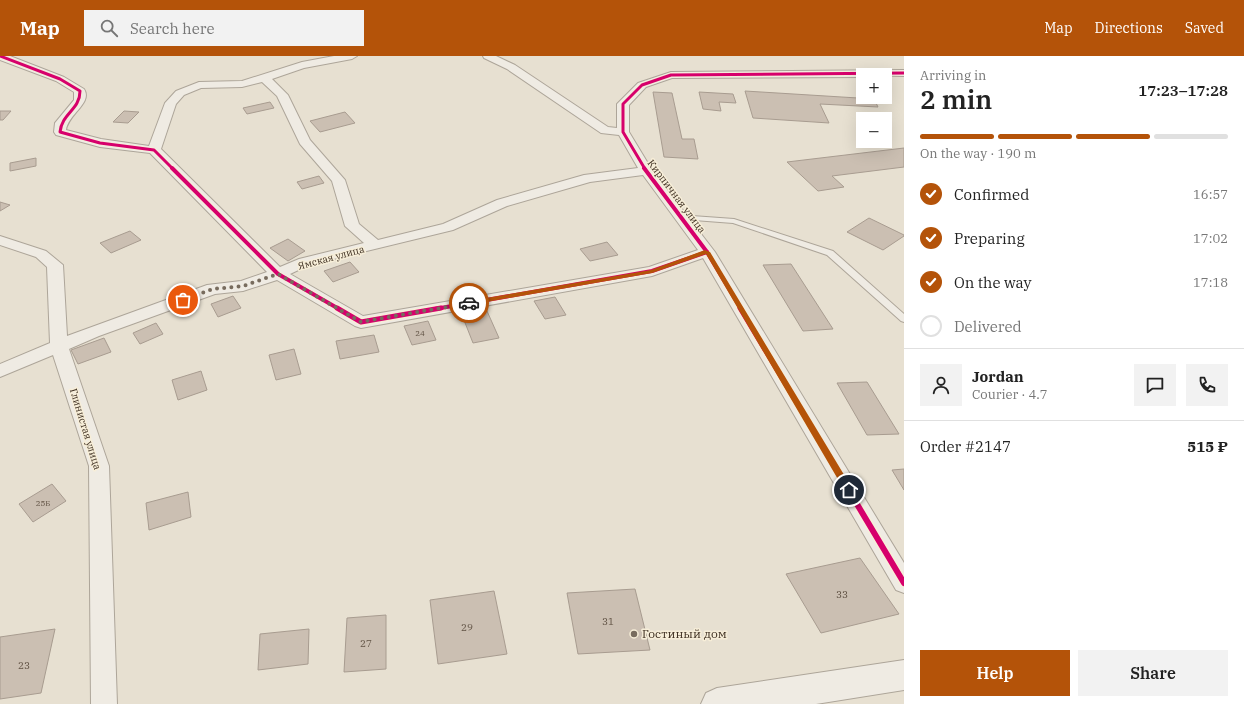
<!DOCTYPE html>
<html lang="en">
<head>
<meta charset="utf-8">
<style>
	body { margin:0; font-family:"IBM Plex Serif",serif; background:#f2f2f2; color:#222; height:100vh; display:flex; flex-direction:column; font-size:15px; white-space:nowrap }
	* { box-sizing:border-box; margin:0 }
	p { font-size:13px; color:#767676 }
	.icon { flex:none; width:22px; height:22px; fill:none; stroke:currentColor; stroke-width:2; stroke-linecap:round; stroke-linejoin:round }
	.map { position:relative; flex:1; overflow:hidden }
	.details { display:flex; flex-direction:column; background:#fff; width:340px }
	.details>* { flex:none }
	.fabs { position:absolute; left:856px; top:12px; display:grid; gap:8px }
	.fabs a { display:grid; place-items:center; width:36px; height:36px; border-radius:0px; background:#fff; box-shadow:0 4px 16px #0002; font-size:20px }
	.pin { position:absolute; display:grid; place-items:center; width:34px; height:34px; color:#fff; margin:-17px; border:2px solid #fff; border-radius:50%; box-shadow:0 1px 4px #0007 }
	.courier { position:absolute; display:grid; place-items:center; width:40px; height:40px; margin:-20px; border:3px solid #b45309; border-radius:50%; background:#fff; color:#222; box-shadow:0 1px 5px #0007 }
	.head em { font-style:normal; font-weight:600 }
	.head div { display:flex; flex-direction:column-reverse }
	.head { display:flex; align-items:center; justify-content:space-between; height:68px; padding:0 16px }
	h1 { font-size:26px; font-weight:600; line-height:30px }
	.bar { display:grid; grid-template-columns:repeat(4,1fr); gap:6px 4px; align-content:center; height:48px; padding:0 16px }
	.bar i { height:5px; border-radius:3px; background:#e0e0e0 }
	.bar .selected { background:#b45309 }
	.bar p { grid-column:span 4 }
	.line { display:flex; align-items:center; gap:10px; padding:0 16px; border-top:1px solid #e0e0e0 }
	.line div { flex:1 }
	.round { display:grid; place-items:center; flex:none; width:42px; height:42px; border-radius:0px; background:#f2f2f2 }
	ol { padding:0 16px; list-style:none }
	li { display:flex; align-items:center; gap:12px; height:44px }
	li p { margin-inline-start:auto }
	li .icon { padding:4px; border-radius:50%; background:#b45309; color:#fff; stroke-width:4 }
	li:last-child { color:#767676 }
	li i { width:22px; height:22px; border:2px solid #e0e0e0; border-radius:50% }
	.primary-button { display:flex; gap:8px; margin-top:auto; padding:8px 16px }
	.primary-button a { flex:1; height:46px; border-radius:0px; background:#b45309; color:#fff; font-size:16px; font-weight:600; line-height:46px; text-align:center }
	.primary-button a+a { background:#f2f2f2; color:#222 }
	header { display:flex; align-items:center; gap:24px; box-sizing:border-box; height:56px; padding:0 20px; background:#b45309; color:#fff }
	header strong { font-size:19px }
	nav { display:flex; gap:22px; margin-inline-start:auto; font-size:14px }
	.search { width:280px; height:36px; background:#f2f2f2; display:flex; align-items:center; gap:10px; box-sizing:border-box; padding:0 14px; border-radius:0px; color:#767676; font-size:15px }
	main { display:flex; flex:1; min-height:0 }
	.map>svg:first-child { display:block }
	.building { fill:#cbbfb2; stroke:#a89c90 }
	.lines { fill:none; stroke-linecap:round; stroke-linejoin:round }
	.service-casing { stroke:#ada599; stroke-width:2 }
	.minor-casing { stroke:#ada599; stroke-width:2 }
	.tertiary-casing { stroke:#ada599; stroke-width:2 }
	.service { fill:#efebe3; fill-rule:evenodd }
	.minor { fill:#efebe3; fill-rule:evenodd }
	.tertiary { fill:#efebe3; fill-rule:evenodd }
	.cycleway-far3-casing { stroke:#f7eed8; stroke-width:4.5 }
	.cycleway-far2-casing { stroke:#f7eed8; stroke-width:6 }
	.cycleway-far1-casing { stroke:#f7eed8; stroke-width:8 }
	.cycleway-casing { stroke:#f7eed8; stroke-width:9 }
	.cycleway-far3 { stroke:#d6006c; stroke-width:3 }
	.cycleway-far2 { stroke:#d6006c; stroke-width:4 }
	.cycleway-far1 { stroke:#d6006c; stroke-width:5 }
	.cycleway { stroke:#d6006c; stroke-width:6 }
	.route { fill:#b45309 }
	.done { stroke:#786c5e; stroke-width:4; stroke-dasharray:0 7.2 }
	.poi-dot { fill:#786c5e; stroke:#f7eed8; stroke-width:1.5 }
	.labels { text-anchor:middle; stroke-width:3; stroke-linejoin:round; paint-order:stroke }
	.number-label { font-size:8px; fill:#605244 }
	.street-label { font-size:10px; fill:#3d2e20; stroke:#f7eed8 }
	.near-number-label { font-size:10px; fill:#605244 }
	.near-poi-label { font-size:12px; fill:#3d2e20; stroke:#f7eed8; text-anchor:start }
</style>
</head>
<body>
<header>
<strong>Map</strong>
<div class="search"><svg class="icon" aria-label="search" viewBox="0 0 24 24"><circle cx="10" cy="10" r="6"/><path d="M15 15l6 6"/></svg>Search here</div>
<nav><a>Map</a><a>Directions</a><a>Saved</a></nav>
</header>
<main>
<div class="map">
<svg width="904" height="648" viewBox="0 0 904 648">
	<rect width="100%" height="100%" fill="#e7e0d1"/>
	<g class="building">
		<path d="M 745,35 L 874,43 L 878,51 L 820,48 L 829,67 L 753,62 Z"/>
		<path d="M 653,36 L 672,37 L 682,83 L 694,83 L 698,103 L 664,101 Z"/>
		<path d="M 699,36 L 733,38 L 736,47 L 719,46 L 721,55 L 703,53 Z"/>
		<path d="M 270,46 L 274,52 L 247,58 L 243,52 Z"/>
		<path d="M 0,55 L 11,55 L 3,64 L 0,64 Z"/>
		<path d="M 124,55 L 139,56 L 128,67 L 113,66 Z"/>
		<path d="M 345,56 L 355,67 L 320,76 L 310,65 Z"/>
		<path d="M 904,92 L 904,111 L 832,120 L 844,131 L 818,135 L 787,106 Z"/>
		<path d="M 36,102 L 36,110 L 10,115 L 10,107 Z"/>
		<path d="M 319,120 L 324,127 L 302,133 L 297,126 Z"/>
		<path d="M 0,146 L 10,149 L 0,155 Z"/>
		<path d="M 869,162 L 904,179 L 904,180 L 883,194 L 847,176 Z"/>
		<path d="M 130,175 L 141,184 L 111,197 L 100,187 Z"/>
		<path d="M 288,183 L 305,195 L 288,205 L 270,192 Z"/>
		<path d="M 607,186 L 618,199 L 590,205 L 580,193 Z"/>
		<path d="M 350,206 L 359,216 L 333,226 L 324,215 Z"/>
		<path d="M 791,208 L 833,273 L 803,275 L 763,209 Z"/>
		<path d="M 233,240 L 241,252 L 218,261 L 211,248 Z"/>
		<path d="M 555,241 L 566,259 L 545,263 L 534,245 Z"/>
		<path d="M 487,255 L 499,282 L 473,287 L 462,259 Z"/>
		<path d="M 428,265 L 436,284 L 412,289 L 404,270 Z"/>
		<path d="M 156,267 L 163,278 L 140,288 L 133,277 Z"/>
		<path d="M 374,279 L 379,296 L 340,303 L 336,285 Z"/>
		<path d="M 104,282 L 111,296 L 78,308 L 71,294 Z"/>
		<path d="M 294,293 L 301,318 L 276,324 L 269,299 Z"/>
		<path d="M 201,315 L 207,334 L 178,344 L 172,324 Z"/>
		<path d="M 867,326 L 899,378 L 867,379 L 837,327 Z"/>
		<path d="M 904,413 L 904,434 L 892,414 Z"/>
		<path d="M 52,428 L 66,445 L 33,466 L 19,448 Z"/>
		<path d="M 188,436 L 191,461 L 149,474 L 146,447 Z"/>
		<path d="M 860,502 L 899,558 L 821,577 L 786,518 Z"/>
		<path d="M 635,533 L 650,594 L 578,598 L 567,537 Z"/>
		<path d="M 494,535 L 507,598 L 438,608 L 430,544 Z"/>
		<path d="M 386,559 L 386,613 L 344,616 L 347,562 Z"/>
		<path d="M 55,573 L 41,637 L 0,643 L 0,581 Z"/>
		<path d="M 309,573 L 308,608 L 258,614 L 260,578 Z"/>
	</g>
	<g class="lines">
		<defs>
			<path id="service" d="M 678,159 L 734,163 L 833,195 L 904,258 L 904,266 L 901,265 L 827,199 L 733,167 L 681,163 L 678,163 Z"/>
			<path id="minor" d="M 0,0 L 10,0 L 64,21 L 84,33 C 93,47 68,58 66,74 L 101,83 L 149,90 L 165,47 L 176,35 L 199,26 L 242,25 L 302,6 L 334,0 L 357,0 L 352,3 L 304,12 L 272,23 L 288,39 L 310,84 L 345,124 L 359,168 L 378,184 L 443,168 L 497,144 L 584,119 L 638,112 L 619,79 L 601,77 L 507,13 L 484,2 L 483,0 L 496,0 L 515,9 L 608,71 L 617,72 L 617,48 L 638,27 L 671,16 L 904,14 L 904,20 L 863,19 L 863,21 L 672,22 L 646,31 L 629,49 L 629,76 L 652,114 L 715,196 L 904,507 L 904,537 L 896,534 L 703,202 L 652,220 L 361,272 L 355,270 L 277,224 L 243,235 L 215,238 L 99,280 L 69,293 L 109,410 L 117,648 L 91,648 L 89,410 L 53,299 L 0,321 L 0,308 L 50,287 L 47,211 L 36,201 L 0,189 L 0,180 L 46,195 L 63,209 L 67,280 L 207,229 L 241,225 L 267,216 L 150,97 L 100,91 L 56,79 L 54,76 L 55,67 L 74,44 L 74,36 L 56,25 L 0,4 ZM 262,26 L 277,40 L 300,88 L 332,125 L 345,170 L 364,187 L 299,203 L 280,211 L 161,93 L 176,48 L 184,39 L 201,32 L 242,31 ZM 643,119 L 698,194 L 649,211 L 363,260 L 290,218 L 309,209 L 453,174 L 507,150 L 590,126 Z"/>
			<path id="tertiary" d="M 904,604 L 904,634 L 816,648 L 701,648 L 706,637 L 717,632 Z"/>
		</defs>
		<use href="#service" class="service-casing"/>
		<use href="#minor" class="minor-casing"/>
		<use href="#tertiary" class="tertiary-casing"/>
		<use href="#service" class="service"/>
		<use href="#minor" class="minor"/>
		<use href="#tertiary" class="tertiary"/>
		<defs>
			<g id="cycleway-far3">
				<path d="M 0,0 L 60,23 L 80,35 C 80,54 62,57 60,76 L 100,87 L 154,94 L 173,113"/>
				<path d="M 645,113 L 623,76 L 623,48 L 642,29 L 671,19 L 904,17"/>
			</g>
			<g id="cycleway-far2">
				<path d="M 172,112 L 278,218 L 339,253"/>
				<path d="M 644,112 L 707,196 L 741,253"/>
				<path d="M 435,253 L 652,215 L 707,196"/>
			</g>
			<g id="cycleway-far1">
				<path d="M 337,252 L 361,266 L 441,252"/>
				<path d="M 740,252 L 846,429"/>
			</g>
			<path id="cycleway" d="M 845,428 L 904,527"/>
		</defs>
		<use href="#cycleway-far3" class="cycleway-far3-casing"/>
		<use href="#cycleway-far2" class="cycleway-far2-casing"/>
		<use href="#cycleway-far1" class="cycleway-far1-casing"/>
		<use href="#cycleway" class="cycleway-casing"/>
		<use href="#cycleway-far3" class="cycleway-far3"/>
		<use href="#cycleway-far2" class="cycleway-far2"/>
		<use href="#cycleway-far1" class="cycleway-far1"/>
		<use href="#cycleway" class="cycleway"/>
	</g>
	<path class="route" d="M 705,194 L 710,196 L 852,432 L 852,437 L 846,437 L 706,198 L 652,217 L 469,249 L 466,247 L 469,245 L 651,214 Z"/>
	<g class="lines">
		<path class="done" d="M 183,244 L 213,233 L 243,230 L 278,218 L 361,266 L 469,247"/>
	</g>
	<circle class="poi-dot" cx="634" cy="578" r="4"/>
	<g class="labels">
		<g class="number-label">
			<text x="420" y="280">24</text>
			<text x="43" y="450">25Б</text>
		</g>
		<g class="street-label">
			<text transform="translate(677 140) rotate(53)" y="4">Кирпичная улица</text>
			<text transform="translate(331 201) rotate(-15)" y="4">Ямская улица</text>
			<text transform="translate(86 373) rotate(73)" y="4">Глинистая улица</text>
		</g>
		<g class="near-number-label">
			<text x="842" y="542">33</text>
			<text x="608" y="569">31</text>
			<text x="467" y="575">29</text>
			<text x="366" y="591">27</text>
			<text x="24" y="613">23</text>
		</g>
		<g class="near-poi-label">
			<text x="642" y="582">Гостиный дом</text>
		</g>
	</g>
</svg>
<div class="fabs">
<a>+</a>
<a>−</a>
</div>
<div class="pin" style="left:183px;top:244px;background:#ea580c"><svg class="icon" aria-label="bag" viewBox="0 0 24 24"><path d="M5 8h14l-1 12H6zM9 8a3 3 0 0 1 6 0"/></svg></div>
<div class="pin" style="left:849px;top:434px;background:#1f2937"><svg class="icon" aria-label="home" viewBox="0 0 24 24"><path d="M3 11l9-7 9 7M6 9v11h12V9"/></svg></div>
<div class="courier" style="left:469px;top:247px"><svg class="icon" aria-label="car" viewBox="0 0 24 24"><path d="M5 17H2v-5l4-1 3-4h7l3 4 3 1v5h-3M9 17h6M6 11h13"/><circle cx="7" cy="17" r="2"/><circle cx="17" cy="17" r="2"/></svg></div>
</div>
<section class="details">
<div class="head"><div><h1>2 min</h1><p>Arriving in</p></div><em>17:23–17:28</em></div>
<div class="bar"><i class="selected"></i><i class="selected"></i><i class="selected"></i><i></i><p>On the way · 190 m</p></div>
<ol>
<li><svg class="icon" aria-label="check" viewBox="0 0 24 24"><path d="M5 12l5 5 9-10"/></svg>Confirmed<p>16:57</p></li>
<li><svg class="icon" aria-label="check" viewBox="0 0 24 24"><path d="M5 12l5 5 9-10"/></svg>Preparing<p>17:02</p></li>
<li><svg class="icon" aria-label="check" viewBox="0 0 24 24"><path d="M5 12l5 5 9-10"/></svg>On the way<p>17:18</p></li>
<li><i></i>Delivered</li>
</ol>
<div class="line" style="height:72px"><a class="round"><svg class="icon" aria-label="person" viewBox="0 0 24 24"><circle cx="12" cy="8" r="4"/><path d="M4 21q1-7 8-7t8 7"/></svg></a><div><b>Jordan</b><p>Courier · 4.7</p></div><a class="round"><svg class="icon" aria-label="chat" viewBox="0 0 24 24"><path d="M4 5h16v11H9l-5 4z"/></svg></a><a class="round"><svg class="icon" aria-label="phone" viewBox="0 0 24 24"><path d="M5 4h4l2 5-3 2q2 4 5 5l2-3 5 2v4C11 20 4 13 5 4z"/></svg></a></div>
<div class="line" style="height:52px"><div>Order #2147</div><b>515 ₽</b></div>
<div class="primary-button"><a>Help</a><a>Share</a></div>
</section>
</main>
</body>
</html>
